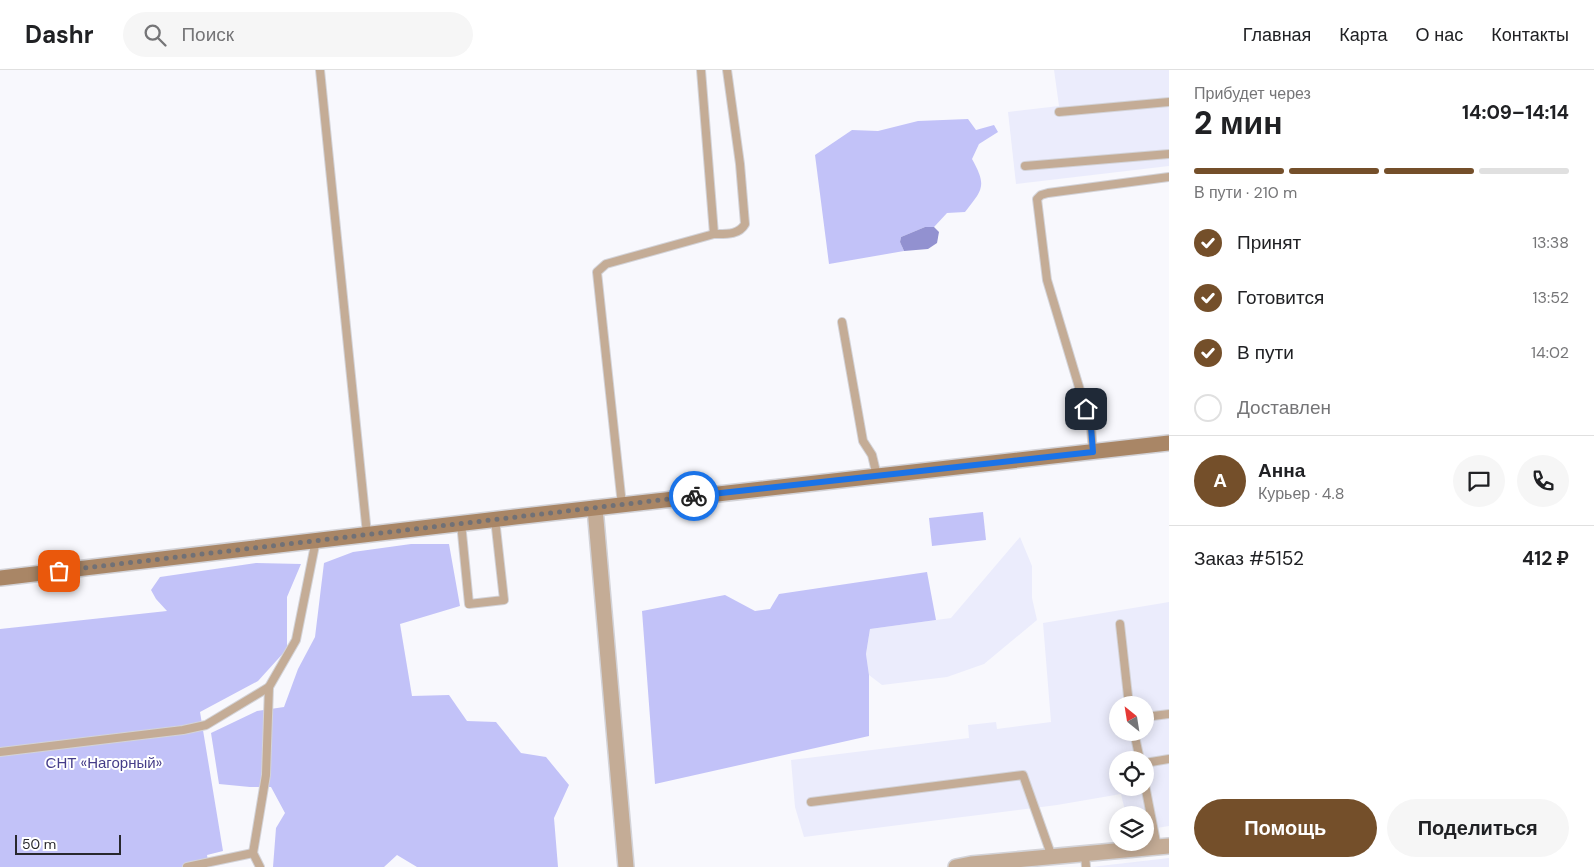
<!DOCTYPE html>
<html lang="ru">
<head>
<meta charset="utf-8">
<style>
	body { margin:0; font-family:"DM Sans",sans-serif; background:#f6f6f6; color:#202124; height:100vh; display:flex; flex-direction:column; font-size:19px; white-space:nowrap }
	* { box-sizing:border-box; margin:0 }
	p { font-size:16px; color:#757577 }
	.icon { flex:none; width:28px; height:28px; fill:none; stroke:currentColor; stroke-width:2; stroke-linecap:round; stroke-linejoin:round }
	.map { position:relative; flex:1; overflow:hidden }
	.drawer { display:flex; flex-direction:column; background:#fff; width:425px }
	.drawer>* { flex:none }
	.needle { width:32px; rotate:330deg }
	.tools { position:absolute; left:1109px; top:626px; display:grid; gap:10px }
	.tools a { display:grid; place-items:center; width:45px; height:45px; border-radius:50%; background:#fff; box-shadow:0 2px 12px #0003; font-size:25px }
	.scale { position:absolute; left:15px; bottom:12px; width:106px; box-sizing:border-box; padding-left:5px; border:2px solid #28282d; border-top:0; font-size:14px; line-height:18px; white-space:nowrap; color:#28282d; -webkit-text-stroke:4px #fff; paint-order:stroke }
	.pin { position:absolute; display:grid; place-items:center; width:42px; height:42px; color:#fff; margin:-21px; border-radius:10px; box-shadow:0 2px 8px #0006 }
	.courier { position:absolute; display:grid; place-items:center; width:50px; height:50px; margin:-25px; border:4px solid #1a73e8; border-radius:50%; background:#fff; color:#222; box-shadow:0 1px 6px #0007 }
	.head em { font-style:normal; font-weight:800 }
	.head div { display:flex; flex-direction:column-reverse }
	.head { display:flex; align-items:center; justify-content:space-between; height:85px; padding:0 25px }
	h1 { font-size:32px; font-weight:800; line-height:38px }
	.bar { display:grid; grid-template-columns:repeat(4,1fr); gap:8px 5px; align-content:center; height:60px; padding:0 25px }
	.bar i { height:6px; border-radius:4px; background:#e0e0e0 }
	.bar .active { background:#744f2a }
	.bar p { grid-column:span 4 }
	.line { display:flex; align-items:center; gap:12px; padding:0 25px; border-top:1px solid #e0e0e0 }
	.line div { flex:1 }
	.round { display:grid; place-items:center; flex:none; width:52px; height:52px; border-radius:26px; background:#f6f6f6 }
	ol { padding:0 25px; list-style:none }
	li { display:flex; align-items:center; gap:15px; height:55px }
	li p { margin-inline-start:auto }
	li .icon { padding:5px; border-radius:50%; background:#744f2a; color:#fff; stroke-width:4 }
	li:last-child { color:#757577 }
	li i { width:28px; height:28px; border:2px solid #e0e0e0; border-radius:50% }
	.cta { display:flex; gap:10px; margin-top:auto; padding:10px 25px }
	.cta a { flex:1; height:58px; border-radius:30px; background:#744f2a; color:#fff; font-size:20px; font-weight:800; line-height:58px; text-align:center }
	.cta a+a { background:#f6f6f6; color:#202124 }
	header { display:flex; align-items:center; gap:30px; box-sizing:border-box; height:70px; padding:0 25px; background:#fff; border-bottom:1px solid #e0e0e0 }
	header strong { font-size:24px }
	nav { display:flex; gap:28px; margin-inline-start:auto; font-size:18px }
	.search { width:350px; height:45px; background:#f6f6f6; display:flex; align-items:center; gap:12px; box-sizing:border-box; padding:0 18px; border-radius:28px; color:#757577; font-size:19px }
	main { display:flex; flex:1; min-height:0 }
	.map>svg:first-child { display:block }
	.built { fill:#ebecfc; fill-rule:evenodd }
	.green { fill:#c2c2f8 }
	.water { fill:#9291d0 }
	.lines { fill:none; stroke-linecap:round; stroke-linejoin:round }
	.lane-casing { stroke:#d3d3d8; stroke-width:10 }
	.street-casing { stroke:#d3d3d8; stroke-width:18 }
	.secondary-casing { stroke:#d3d3d8; stroke-width:18 }
	.lane { stroke:#c4ac96; stroke-width:8 }
	.street { stroke:#c4ac96; stroke-width:15 }
	.secondary { stroke:#a98666; stroke-width:15 }
	.done { stroke:#717176; stroke-width:5; stroke-dasharray:0 9 }
	.route { stroke:#1a73e8; stroke-width:6 }
	.labels { text-anchor:middle; stroke-width:4; stroke-linejoin:round; paint-order:stroke }
	.park-label { font-size:15px; fill:#453d89; stroke:#fff }
</style>
</head>
<body>
<header>
<strong>Dashr</strong>
<div class="search"><svg class="icon" aria-label="search" viewBox="0 0 24 24"><circle cx="10" cy="10" r="6"/><path d="M15 15l6 6"/></svg>Поиск</div>
<nav><a>Главная</a><a>Карта</a><a>О нас</a><a>Контакты</a></nav>
</header>
<main>
<div class="map">
<svg width="1169" height="797" viewBox="0 0 1169 797">
	<rect width="100%" height="100%" fill="#f8f8fd"/>
	<g class="built">
		<path d="M 1054,0 L 1169,0 L 1169,96 L 1016,114 L 1008,42 L 1059,36 Z"/>
		<path d="M 1020,467 L 1032,496 L 1032,528 L 1037,550 L 984,594 L 947,607 L 882,615 L 869,605 L 866,584 L 870,559 L 951,548 Z"/>
		<path d="M 1169,532 L 1169,756 L 1145,760 L 1145,745 L 1126,745 L 1121,724 L 1057,735 L 804,767 L 795,737 L 791,690 L 969,668 L 968,655 L 996,652 L 997,659 L 1051,652 L 1043,553 ZM 1118,635 L 1145,635 L 1145,662 L 1118,662 ZM 1118,690 L 1145,690 L 1145,718 L 1118,718 Z"/>
		<path d="M 1169,788 L 1169,797 L 1091,797 Z"/>
	</g>
	<g class="green">
		<path d="M 968,49 L 976,60 L 994,55 L 998,62 L 979,74 L 972,89 C 987,116 983,119 965,142 L 947,143 L 934,157 L 925,157 L 901,167 L 900,172 L 904,181 L 829,194 L 815,85 L 852,60 L 878,61 L 918,51 Z"/>
		<path d="M 983,442 L 986,470 L 932,476 L 929,448 Z"/>
		<path d="M 411,474 L 449,474 L 460,536 L 400,554 L 412,626 L 449,625 L 467,651 L 496,652 L 521,683 L 546,687 L 569,715 L 554,748 L 558,797 L 417,797 L 397,785 L 384,797 L 273,797 L 276,758 L 285,743 L 271,717 L 250,717 L 219,714 L 211,663 L 257,641 L 284,637 L 298,599 L 315,567 L 324,493 L 353,482 Z"/>
		<path d="M 256,493 L 301,494 L 287,527 L 287,579 L 258,611 L 200,642 L 223,781 L 207,785 L 209,797 L 0,797 L 0,559 L 167,541 L 156,529 L 151,520 L 160,507 Z"/>
		<path d="M 927,502 L 936,550 L 870,559 L 866,584 L 869,605 L 869,666 L 655,714 L 642,541 L 725,525 L 755,541 L 770,539 L 779,524 Z"/>
	</g>
	<path class="water" d="M 925,157 L 934,157 L 939,162 L 937,173 L 928,179 L 904,181 L 900,172 L 901,167 Z"/>
	<g class="lines">
		<defs>
			<g id="lane">
				<path d="M 320,0 L 367,464"/>
				<path d="M 701,0 L 714,164"/>
				<path d="M 1059,42 L 1169,32"/>
				<path d="M 1025,96 L 1169,84"/>
				<path d="M 842,252 L 863,371 L 872,385 L 877,406"/>
				<path d="M 1093,382 L 1091,357 L 1047,210 L 1037,129 L 1041,125 L 1048,123 L 1169,107"/>
				<path d="M 622,435 L 597,202 L 606,194 L 714,164 C 726,164 739,165 745,154 L 740,94 L 727,0"/>
				<path d="M 461,453 L 469,534 L 504,530 L 495,449"/>
				<path d="M 1120,554 L 1129,635"/>
				<path d="M 1145,647 L 1169,644"/>
				<path d="M 1134,662 L 1140,690"/>
				<path d="M 0,682 L 183,660 L 206,655 L 269,617 L 296,570 L 316,470"/>
				<path d="M 1145,693 L 1169,689"/>
				<path d="M 1145,715 L 1157,777"/>
				<path d="M 811,732 L 1023,705 L 1052,787"/>
				<path d="M 1085,784 L 1086,797"/>
				<path d="M 187,797 L 253,783"/>
				<path d="M 260,797 L 253,783 L 266,705 L 269,617"/>
			</g>
			<g id="street">
				<path d="M 595,438 L 626,797"/>
				<path d="M 956,797 L 971,794 L 1169,776"/>
			</g>
			<path id="secondary" d="M 0,508 L 515,447 L 1169,373"/>
		</defs>
		<use href="#lane" class="lane-casing"/>
		<use href="#street" class="street-casing"/>
		<use href="#secondary" class="secondary-casing"/>
		<use href="#lane" class="lane"/>
		<use href="#street" class="street"/>
		<use href="#secondary" class="secondary"/>
	</g>
	<g class="lines">
		<path class="done" d="M 59,501 L 694,426"/>
		<path class="route" d="M 694,426 L 1093,382 L 1091,357 L 1086,339"/>
	</g>
	<g class="labels">
		<g class="park-label">
			<text x="104" y="698">СНТ «Нагорный»</text>
		</g>
	</g>
</svg>
<div class="tools">
<a><svg class="needle" viewBox="-14 -14 28 28"><path d="M0-13l5 13h-10z" fill="#e53935"/><path d="M0 13l5-13h-10z" fill="#757577"/></svg></a>
<a><svg class="icon" aria-label="locate" viewBox="0 0 24 24"><circle cx="12" cy="12" r="6"/><path d="M12 2v4M12 18v4M2 12h4M18 12h4"/></svg></a>
<a><svg class="icon" aria-label="layers" viewBox="0 0 24 24"><path d="M12 4l9 5-9 5-9-5zM3 14l9 5 9-5"/></svg></a>
</div>
<div class="scale">50 m</div>
<div class="pin" style="left:59px;top:501px;background:#ea580c"><svg class="icon" aria-label="bag" viewBox="0 0 24 24"><path d="M5 8h14l-1 12H6zM9 8a3 3 0 0 1 6 0"/></svg></div>
<div class="pin" style="left:1086px;top:339px;background:#1f2937"><svg class="icon" aria-label="home" viewBox="0 0 24 24"><path d="M3 11l9-7 9 7M6 9v11h12V9"/></svg></div>
<div class="courier" style="left:694px;top:426px"><svg class="icon" aria-label="bike" viewBox="0 0 24 24"><circle cx="6" cy="16" r="4"/><circle cx="18" cy="16" r="4"/><path d="M6 16l4-8h5l3 8M10 8l3 8H6M13 5h3"/></svg></div>
</div>
<section class="drawer">
<div class="head"><div><h1>2 мин</h1><p>Прибудет через</p></div><em>14:09–14:14</em></div>
<div class="bar"><i class="active"></i><i class="active"></i><i class="active"></i><i></i><p>В пути · 210 m</p></div>
<ol>
<li><svg class="icon" aria-label="check" viewBox="0 0 24 24"><path d="M5 12l5 5 9-10"/></svg>Принят<p>13:38</p></li>
<li><svg class="icon" aria-label="check" viewBox="0 0 24 24"><path d="M5 12l5 5 9-10"/></svg>Готовится<p>13:52</p></li>
<li><svg class="icon" aria-label="check" viewBox="0 0 24 24"><path d="M5 12l5 5 9-10"/></svg>В пути<p>14:02</p></li>
<li><i></i>Доставлен</li>
</ol>
<div class="line" style="height:90px"><b class="round" style="background:#744f2a;color:#fff">А</b><div><b>Анна</b><p>Курьер · 4.8</p></div><a class="round"><svg class="icon" aria-label="chat" viewBox="0 0 24 24"><path d="M4 5h16v11H9l-5 4z"/></svg></a><a class="round"><svg class="icon" aria-label="phone" viewBox="0 0 24 24"><path d="M5 4h4l2 5-3 2q2 4 5 5l2-3 5 2v4C11 20 4 13 5 4z"/></svg></a></div>
<div class="line" style="height:65px"><div>Заказ #5152</div><b>412 ₽</b></div>
<div class="cta"><a>Помощь</a><a>Поделиться</a></div>
</section>
</main>
</body>
</html>
